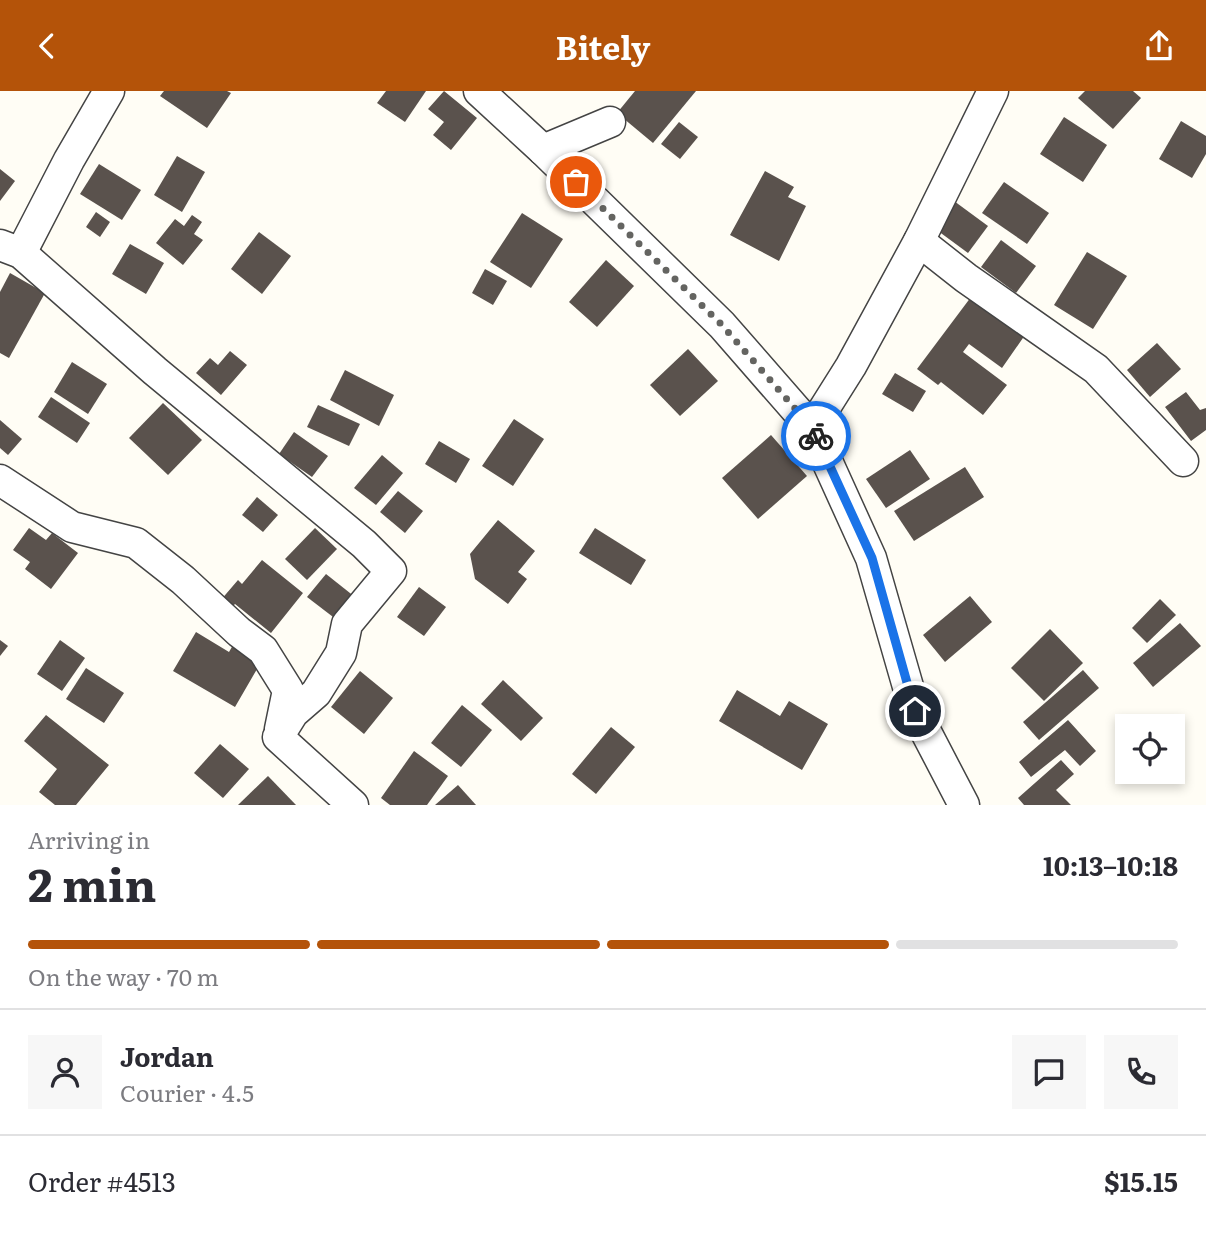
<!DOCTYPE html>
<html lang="en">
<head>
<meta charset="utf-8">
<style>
	body { margin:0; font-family:Literata,serif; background:#f7f7f7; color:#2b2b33; height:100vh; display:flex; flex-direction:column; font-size:26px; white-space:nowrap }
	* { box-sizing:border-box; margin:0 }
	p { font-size:23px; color:#7c7c81 }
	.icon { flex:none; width:38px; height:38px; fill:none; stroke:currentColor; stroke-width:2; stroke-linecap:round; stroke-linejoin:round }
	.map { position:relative; height:714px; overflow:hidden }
	.side { display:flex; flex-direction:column; background:#fff; flex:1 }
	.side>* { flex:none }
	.buttons { position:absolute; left:1115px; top:623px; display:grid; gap:14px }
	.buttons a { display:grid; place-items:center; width:70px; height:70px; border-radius:0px; background:#fff; box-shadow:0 4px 10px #0003; font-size:35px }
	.pin { position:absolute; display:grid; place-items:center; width:60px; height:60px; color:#fff; margin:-30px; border:4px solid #fff; border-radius:50%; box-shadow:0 2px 7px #0007 }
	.courier { position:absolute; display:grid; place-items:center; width:70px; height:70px; margin:-35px; border:5px solid #1a73e8; border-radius:50%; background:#fff; color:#222; box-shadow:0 2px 9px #0007 }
	.head em { font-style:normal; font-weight:700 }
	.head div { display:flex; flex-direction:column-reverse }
	.head { display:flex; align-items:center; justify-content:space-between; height:119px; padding:0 28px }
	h1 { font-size:46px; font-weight:700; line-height:52px }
	.bar { display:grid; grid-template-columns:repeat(4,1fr); gap:10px 7px; align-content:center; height:84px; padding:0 28px }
	.bar i { height:9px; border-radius:5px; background:#e1e1e2 }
	.bar .active { background:#b45309 }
	.bar p { grid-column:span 4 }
	.line { display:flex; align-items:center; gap:18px; padding:0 28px; border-top:2px solid #e1e1e2 }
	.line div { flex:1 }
	.round { display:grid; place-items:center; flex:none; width:74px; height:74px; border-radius:0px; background:#f7f7f7 }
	header { display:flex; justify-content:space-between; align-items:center; height:91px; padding:0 28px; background:#b45309; color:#fff; font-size:32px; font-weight:700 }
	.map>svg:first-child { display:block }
	.building { fill:#5a524d }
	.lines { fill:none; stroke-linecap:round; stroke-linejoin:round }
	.minor-casing { stroke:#444; stroke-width:33 }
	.minor { stroke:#fff; stroke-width:30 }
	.done { stroke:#646461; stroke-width:7; stroke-dasharray:0 12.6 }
	.route { stroke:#1a73e8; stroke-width:9 }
</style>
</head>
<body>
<header><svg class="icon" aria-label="back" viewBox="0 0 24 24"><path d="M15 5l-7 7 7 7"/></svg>Bitely<svg class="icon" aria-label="share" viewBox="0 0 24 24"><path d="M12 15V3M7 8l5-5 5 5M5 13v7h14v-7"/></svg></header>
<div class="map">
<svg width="1206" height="714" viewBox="0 0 1206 714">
	<rect width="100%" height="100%" fill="#fffdf5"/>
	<g class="building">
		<path d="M 164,0 L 227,0 L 231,2 L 207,37 L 160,5 Z"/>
		<path d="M 386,0 L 426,0 L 405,31 L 377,12 Z"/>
		<path d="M 444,0 L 477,27 L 451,59 L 433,44 L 444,31 L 428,18 Z"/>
		<path d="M 635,0 L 696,0 L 653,52 L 617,22 Z"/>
		<path d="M 1085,0 L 1133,0 L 1141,7 L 1113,38 L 1078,7 Z"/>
		<path d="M 1064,26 L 1107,54 L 1083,91 L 1040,63 Z"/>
		<path d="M 1181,30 L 1206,45 L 1206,63 L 1192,87 L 1159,68 Z"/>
		<path d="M 679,31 L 698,46 L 680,68 L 661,53 Z"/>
		<path d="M 177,65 L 205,81 L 182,121 L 154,104 Z"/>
		<path d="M 99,73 L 141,99 L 122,129 L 80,103 Z"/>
		<path d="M 0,78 L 15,90 L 0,110 Z"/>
		<path d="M 765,80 L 794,96 L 788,106 L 806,115 L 779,170 L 730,144 Z"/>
		<path d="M 1004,91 L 1049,122 L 1027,153 L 982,122 Z"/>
		<path d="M 954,110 L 988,135 L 968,162 L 934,137 Z"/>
		<path d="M 96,121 L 110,131 L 100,146 L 86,136 Z"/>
		<path d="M 522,122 L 563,148 L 531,197 L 490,171 Z"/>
		<path d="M 192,124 L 202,131 L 194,143 L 203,149 L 183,174 L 156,152 L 175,128 L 184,135 Z"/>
		<path d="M 259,141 L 291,165 L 262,203 L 231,178 Z"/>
		<path d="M 1001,149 L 1036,175 L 1016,202 L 981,176 Z"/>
		<path d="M 130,153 L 164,172 L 146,203 L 112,183 Z"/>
		<path d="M 1087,161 L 1127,185 L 1093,238 L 1054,214 Z"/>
		<path d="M 606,169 L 634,195 L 597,236 L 569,211 Z"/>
		<path d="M 485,178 L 507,190 L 493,214 L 472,202 Z"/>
		<path d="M 10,182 L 45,202 L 9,267 L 0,262 L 0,201 Z"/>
		<path d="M 971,206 L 1025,244 L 1002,277 L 969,253 L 963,261 L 1007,294 L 983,324 L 941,291 L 938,294 L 917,278 Z"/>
		<path d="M 1157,252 L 1181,278 L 1150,306 L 1127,279 Z"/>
		<path d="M 688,258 L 718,290 L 680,325 L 650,294 Z"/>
		<path d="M 230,260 L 247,274 L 221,304 L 196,282 L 210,267 L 218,274 Z"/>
		<path d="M 72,271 L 107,293 L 88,323 L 54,301 Z"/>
		<path d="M 345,279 L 394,304 L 379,335 L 330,309 Z"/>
		<path d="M 895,282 L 926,300 L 913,321 L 882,303 Z"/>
		<path d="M 1186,301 L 1200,319 L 1206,317 L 1206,339 L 1191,350 L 1165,316 Z"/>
		<path d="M 51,306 L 90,332 L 77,352 L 38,326 Z"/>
		<path d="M 163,312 L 202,349 L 168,384 L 129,347 Z"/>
		<path d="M 318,314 L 360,333 L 349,355 L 307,336 Z"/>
		<path d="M 514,328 L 544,348 L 513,395 L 482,375 Z"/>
		<path d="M 0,329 L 22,348 L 8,364 L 0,357 Z"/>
		<path d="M 294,341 L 328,365 L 312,386 L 279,363 Z"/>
		<path d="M 771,344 L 807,385 L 758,428 L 722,387 Z"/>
		<path d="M 439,350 L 470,368 L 456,392 L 425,373 Z"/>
		<path d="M 910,359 L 930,388 L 886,417 L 866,388 Z"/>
		<path d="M 382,364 L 403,382 L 376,414 L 354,397 Z"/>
		<path d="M 965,376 L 984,406 L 914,450 L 894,420 Z"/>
		<path d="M 398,400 L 423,420 L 405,442 L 380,421 Z"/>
		<path d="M 257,406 L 278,424 L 263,441 L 242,424 Z"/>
		<path d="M 498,429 L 535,460 L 518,481 L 527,488 L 508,513 L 475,488 L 470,463 Z"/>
		<path d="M 29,437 L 46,449 L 52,442 L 78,462 L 51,498 L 25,478 L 30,471 L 13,459 Z"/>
		<path d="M 315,437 L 337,458 L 307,489 L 285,468 Z"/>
		<path d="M 595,437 L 646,469 L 631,494 L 579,462 Z"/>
		<path d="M 262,469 L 303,502 L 271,542 L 235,513 L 230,518 L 220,510 L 238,489 L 242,493 Z"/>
		<path d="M 326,483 L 355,506 L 337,529 L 307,506 Z"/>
		<path d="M 419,496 L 446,516 L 424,545 L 397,526 Z"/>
		<path d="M 970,505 L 992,531 L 945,571 L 923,544 Z"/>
		<path d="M 1160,508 L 1176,524 L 1147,552 L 1132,537 Z"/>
		<path d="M 1180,532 L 1201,555 L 1153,596 L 1133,572 Z"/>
		<path d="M 1050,538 L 1083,572 L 1044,610 L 1011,577 Z"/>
		<path d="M 196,541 L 229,561 L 236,549 L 264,566 L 235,616 L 173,580 Z"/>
		<path d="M 0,549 L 8,555 L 0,565 Z"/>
		<path d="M 60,549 L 85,567 L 62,600 L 37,583 Z"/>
		<path d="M 86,577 L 124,602 L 104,632 L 66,608 Z"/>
		<path d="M 1083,579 L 1099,597 L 1039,649 L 1023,631 Z"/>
		<path d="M 360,580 L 393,607 L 364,643 L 331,616 Z"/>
		<path d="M 503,589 L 543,627 L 521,650 L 481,613 Z"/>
		<path d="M 737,599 L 780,625 L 789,610 L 828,633 L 802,679 L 719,630 Z"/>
		<path d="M 462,614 L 492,639 L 461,676 L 431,652 Z"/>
		<path d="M 46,624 L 109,674 L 76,714 L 55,714 L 39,701 L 57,678 L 24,650 Z"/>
		<path d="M 1068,629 L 1096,660 L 1080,675 L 1065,659 L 1031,686 L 1019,671 Z"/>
		<path d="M 611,636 L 635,656 L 596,703 L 572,683 Z"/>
		<path d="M 220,653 L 249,678 L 223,707 L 194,682 Z"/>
		<path d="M 414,660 L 448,685 L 427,714 L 390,714 L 381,707 Z"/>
		<path d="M 1061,669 L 1074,683 L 1056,699 L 1071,714 L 1024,714 L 1018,707 Z"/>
		<path d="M 268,685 L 296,714 L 238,714 Z"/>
		<path d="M 458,694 L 476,714 L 435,714 Z"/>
	</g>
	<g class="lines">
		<defs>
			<g id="minor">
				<path d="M 479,0 L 543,59 L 722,234 L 812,337 L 871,467 L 915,620 L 964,714"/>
				<path d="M 543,59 L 610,31"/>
				<path d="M 919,150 L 966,187 L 1096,278 L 1183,370"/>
				<path d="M 0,154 L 21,162 L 155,280 L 364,453 L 391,480 L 347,533 L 341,562 L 316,602 L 293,622 L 278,646 L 353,714"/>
				<path d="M 21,162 L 69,69 L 109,0"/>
				<path d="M 812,337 L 851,275 L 919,150 L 993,0"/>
				<path d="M 0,389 L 72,436 L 136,452 L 183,489 L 239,541 L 263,559 L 288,599 L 280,638"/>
			</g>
		</defs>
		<use href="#minor" class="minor-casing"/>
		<use href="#minor" class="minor"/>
	</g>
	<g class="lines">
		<path class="done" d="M 576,91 L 722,234 L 812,337 L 816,345"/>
		<path class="route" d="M 816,345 L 872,467 L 915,620"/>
	</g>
</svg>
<div class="buttons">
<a><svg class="icon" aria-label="locate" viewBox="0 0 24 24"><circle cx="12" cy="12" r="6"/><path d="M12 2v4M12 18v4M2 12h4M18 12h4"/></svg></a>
</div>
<div class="pin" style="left:576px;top:91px;background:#ea580c"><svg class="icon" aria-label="bag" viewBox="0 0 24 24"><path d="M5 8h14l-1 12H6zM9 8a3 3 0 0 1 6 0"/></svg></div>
<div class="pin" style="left:915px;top:620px;background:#1f2937"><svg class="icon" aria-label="home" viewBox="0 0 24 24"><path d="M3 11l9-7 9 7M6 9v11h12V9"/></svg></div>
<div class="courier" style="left:816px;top:345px"><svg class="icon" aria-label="bike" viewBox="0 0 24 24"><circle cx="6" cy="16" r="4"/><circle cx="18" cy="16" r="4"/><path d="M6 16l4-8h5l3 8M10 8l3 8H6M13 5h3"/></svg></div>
</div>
<section class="side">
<div class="head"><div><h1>2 min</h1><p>Arriving in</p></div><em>10:13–10:18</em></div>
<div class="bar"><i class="active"></i><i class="active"></i><i class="active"></i><i></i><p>On the way · 70 m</p></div>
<div class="line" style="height:126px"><a class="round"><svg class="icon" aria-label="person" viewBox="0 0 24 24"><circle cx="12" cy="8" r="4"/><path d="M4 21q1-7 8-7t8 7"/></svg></a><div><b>Jordan</b><p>Courier · 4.5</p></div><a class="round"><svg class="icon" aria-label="chat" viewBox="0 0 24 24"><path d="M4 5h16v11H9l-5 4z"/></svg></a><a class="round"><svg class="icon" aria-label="phone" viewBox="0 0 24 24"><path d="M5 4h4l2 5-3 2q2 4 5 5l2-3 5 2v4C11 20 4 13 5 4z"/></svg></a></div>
<div class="line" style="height:91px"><div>Order #4513</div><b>$15.15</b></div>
</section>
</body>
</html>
